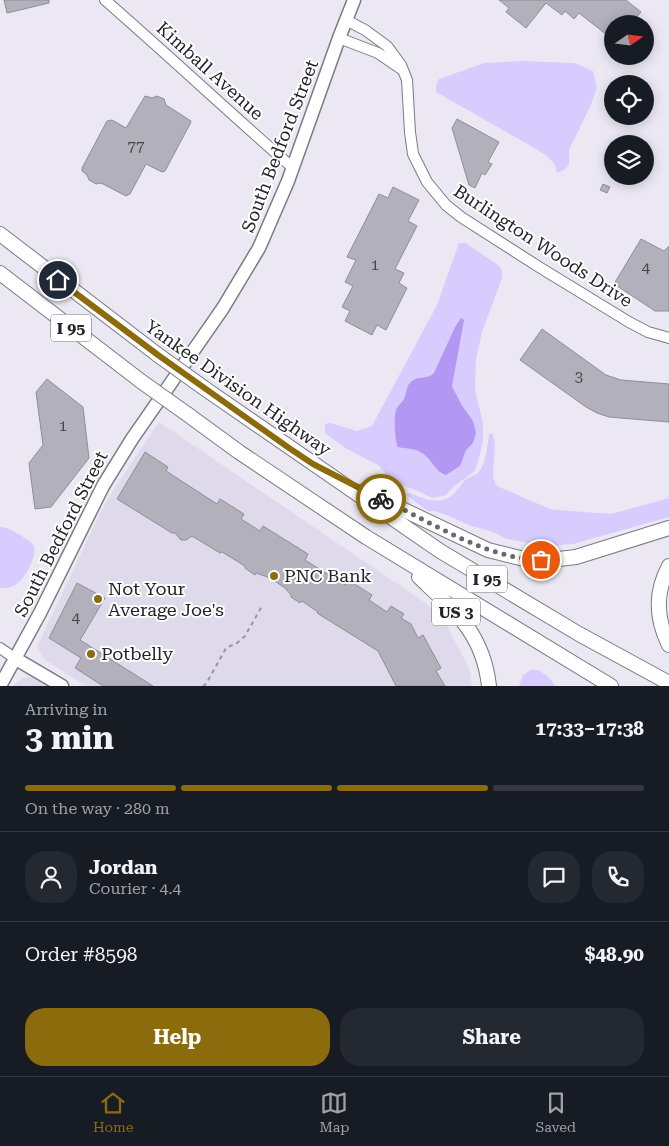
<!DOCTYPE html>
<html lang="en">
<head>
<meta charset="utf-8">
<style>
	body { margin:0; font-family:"Roboto Serif",serif; background:#242831; color:#f1f3f6; height:100vh; display:flex; flex-direction:column; font-size:19px; white-space:nowrap }
	* { box-sizing:border-box; margin:0 }
	p { font-size:16px; color:#9ea1a6 }
	.icon { flex:none; width:28px; height:28px; fill:none; stroke:currentColor; stroke-width:2; stroke-linecap:round; stroke-linejoin:round }
	.map { position:relative; height:686px; overflow:hidden }
	.panel { display:flex; flex-direction:column; background:#171b24; flex:1 }
	.panel>* { flex:none }
	.needle { width:32px; rotate:76deg }
	.buttons { position:absolute; left:604px; top:15px; display:grid; gap:10px }
	.buttons a { display:grid; place-items:center; width:50px; height:50px; border-radius:50%; background:#171b24; box-shadow:0 2px 12px #0003; font-size:25px }
	.pin { position:absolute; display:grid; place-items:center; width:42px; height:42px; color:#fff; margin:-21px; border:2px solid #fff; border-radius:50%; box-shadow:0 1px 5px #0007 }
	.courier { position:absolute; display:grid; place-items:center; width:50px; height:50px; margin:-25px; border:4px solid #8c6b0d; border-radius:50%; background:#fff; color:#222; box-shadow:0 1px 6px #0007 }
	.summary em { font-style:normal; font-weight:700 }
	.summary div { display:flex; flex-direction:column-reverse }
	.summary { display:flex; align-items:center; justify-content:space-between; height:85px; padding:0 25px }
	h1 { font-size:32px; font-weight:700; line-height:38px }
	.bar { display:grid; grid-template-columns:repeat(4,1fr); gap:8px 5px; align-content:center; height:60px; padding:0 25px }
	.bar i { height:6px; border-radius:4px; background:#363941 }
	.bar .active { background:#8c6b0d }
	.bar p { grid-column:span 4 }
	.line { display:flex; align-items:center; gap:12px; padding:0 25px; border-top:1px solid #363941 }
	.line div { flex:1 }
	.round { display:grid; place-items:center; flex:none; width:52px; height:52px; border-radius:20px; background:#242831 }
	.primary-button { display:flex; gap:10px; margin-top:auto; padding:10px 25px }
	.primary-button a { flex:1; height:58px; border-radius:20px; background:#8c6b0d; color:#fff; font-size:20px; font-weight:700; line-height:58px; text-align:center }
	.primary-button a+a { background:#242831; color:#f1f3f6 }
	.menu { display:flex; justify-content:space-around; align-items:center; height:70px; border-top:1px solid #363941; background:#171b24; font-size:14px; color:#9ea1a6 }
	.menu a { display:grid; justify-items:center; gap:2px }
	.menu .active { color:#8c6b0d }
	.map>svg:first-child { display:block }
	.built { fill:#dedaec }
	.green { fill:#d8ccfe }
	.water { fill:#b298f2 }
	.building { fill:#b2b0ba; stroke:#8f8d97 }
	.lines { fill:none; stroke-linecap:round; stroke-linejoin:round }
	.minor-casing { stroke:#7b7983; stroke-width:12 }
	.major-casing { stroke:#7b7983; stroke-width:15 }
	.highway-casing { stroke:#7b7983; stroke-width:16 }
	.path { stroke:#96949c; stroke-width:2; stroke-dasharray:4 4; stroke-linecap:butt }
	.minor { stroke:#fff; stroke-width:10 }
	.major { stroke:#fff; stroke-width:12 }
	.highway { stroke:#fff; stroke-width:14 }
	.highway-bridge-casing { stroke:#7b7983; stroke-width:16; stroke-linecap:butt }
	.highway-bridge { stroke:#fff; stroke-width:14 }
	.done { stroke:#6a686e; stroke-width:5; stroke-dasharray:0 9 }
	.route { stroke:#8c6b0d; stroke-width:6 }
	.poi-dot { fill:#8c6b0d; stroke:#fff; stroke-width:2 }
	.labels { text-anchor:middle; stroke-width:4; stroke-linejoin:round; paint-order:stroke }
	.number-label { font-size:15px; fill:#48464c }
	.shield { fill:#fff; stroke:#666568; stroke-width:1 }
	.shield-label { font-size:16px; font-weight:bold; fill:#242327 }
	.street-label { font-size:18px; fill:#242327; stroke:#fff }
	.poi-label { font-size:18px; fill:#242327; stroke:#fff; text-anchor:start }
</style>
</head>
<body>
<div class="map">
<svg width="669" height="686" viewBox="0 0 669 686">
	<rect width="100%" height="100%" fill="#ebe8f3"/>
	<g class="built">
		<path d="M 159,422 L 427,604 L 444,620 L 469,668 L 472,686 L 86,686 L 45,660 L 37,647 L 97,519 L 112,492 Z"/>
		<path d="M 34,677 L 47,686 L 12,686 L 23,678 Z"/>
	</g>
	<g class="green">
		<path d="M 522,61 L 574,63 L 593,71 L 597,88 L 590,107 L 569,150 L 569,165 L 564,170 L 557,173 C 556,161 546,155 536,149 L 436,92 L 436,85 L 439,79 L 484,63 Z"/>
		<path d="M 459,243 L 466,243 L 499,266 L 502,271 L 502,278 L 482,332 L 476,359 L 475,390 L 483,423 L 483,439 L 479,458 L 475,471 L 453,487 L 446,495 L 433,498 L 397,482 L 385,473 L 378,465 L 345,448 L 325,433 L 325,424 L 330,423 L 357,431 L 372,426 L 437,305 Z"/>
		<path d="M 492,433 C 500,448 487,473 497,486 L 550,509 L 558,510 L 611,514 L 669,498 L 669,517 L 573,544 L 547,546 L 507,539 L 493,532 L 468,525 L 449,516 L 434,511 L 428,511 L 406,495 L 409,493 C 423,498 438,506 451,496 C 456,492 460,486 464,481 C 468,477 474,476 478,473 C 486,465 487,446 489,435 Z"/>
		<path d="M 0,527 C 8,527 15,532 22,536 C 26,539 32,542 34,547 C 36,553 33,558 31,563 C 26,577 16,590 0,588 Z"/>
		<path d="M 532,669 C 542,670 550,677 555,686 L 519,686 L 523,675 Z"/>
	</g>
	<path class="water" d="M 461,318 L 464,320 L 452,386 L 461,404 L 473,421 L 476,433 L 473,443 L 466,450 L 460,466 L 446,475 C 435,472 432,459 422,453 C 415,448 407,449 398,447 C 395,442 393,413 397,408 C 399,404 402,403 404,399 C 407,392 406,385 412,381 C 419,375 428,380 434,373 L 455,327 Z"/>
	<g class="building">
		<path d="M 4,0 L 49,0 L 49,3 L 7,13 Z"/>
		<path d="M 499,0 L 626,0 L 641,12 L 631,24 L 612,24 L 612,39 L 579,13 L 574,19 L 565,11 L 562,15 L 546,3 L 526,28 L 506,12 L 509,8 Z"/>
		<path d="M 145,96 L 152,98 L 157,96 L 164,99 L 166,105 L 191,121 L 190,124 L 165,171 L 162,172 L 146,164 L 130,194 L 126,196 L 101,183 L 96,184 L 89,180 L 87,175 L 82,171 L 82,168 L 107,121 L 112,120 L 126,128 Z"/>
		<path d="M 457,119 L 499,142 L 488,162 L 492,164 L 485,175 L 482,173 L 475,188 L 469,185 L 452,128 Z"/>
		<path d="M 603,184 L 610,187 L 607,193 L 600,190 Z"/>
		<path d="M 393,187 L 419,200 L 408,221 L 417,226 L 395,269 L 404,273 L 399,283 L 407,288 L 386,330 L 377,325 L 372,335 L 345,321 L 350,311 L 342,307 L 353,286 L 345,282 L 356,260 L 347,257 L 379,194 L 388,198 Z"/>
		<path d="M 641,239 L 664,251 L 669,246 L 669,311 L 655,311 L 614,284 Z"/>
		<path d="M 542,329 L 606,375 L 621,380 L 669,384 L 669,422 L 609,417 L 597,413 L 586,407 L 520,360 Z"/>
		<path d="M 47,379 L 83,407 L 89,458 L 51,507 L 35,509 L 29,463 L 43,445 L 36,392 Z"/>
		<path d="M 145,452 L 168,467 L 166,471 L 217,504 L 220,499 L 244,514 L 241,519 L 260,531 L 263,526 L 308,554 L 305,560 L 345,585 L 348,580 L 372,595 L 369,600 L 387,612 L 391,606 L 404,614 L 401,618 L 411,624 L 418,638 L 423,635 L 441,668 L 436,671 L 445,686 L 396,686 L 378,651 L 317,613 L 318,612 L 302,601 L 300,603 L 291,597 L 291,595 L 285,588 L 270,578 L 256,573 L 255,575 L 245,568 L 245,566 L 222,552 L 220,553 L 192,536 L 186,540 L 181,540 L 175,533 L 172,533 L 117,499 Z"/>
		<path d="M 77,583 L 105,598 L 80,640 L 153,686 L 103,686 L 75,668 L 81,658 L 49,638 Z"/>
	</g>
	<g class="lines">
		<defs>
			<g id="minor">
				<path d="M 105,0 C 168,55 229,112 293,168"/>
				<path d="M 346,20 L 365,30 L 387,46 L 401,65 L 407,80 L 410,132 L 413,154 L 427,182 L 446,205 L 461,217 L 539,267 L 629,322 L 648,332 L 669,338"/>
				<path d="M 339,38 L 378,53 L 400,68"/>
				<path d="M 0,648 L 16,659"/>
			</g>
			<g id="major">
				<path d="M 16,659 L 62,686"/>
				<path d="M 0,686 L 40,613 L 103,486 L 132,439 L 223,308 L 259,248 L 288,181 L 339,38 L 354,0"/>
			</g>
			<g id="highway">
				<path d="M 0,234 L 158,355"/>
				<path d="M 0,273 L 142,382"/>
				<path d="M 204,388 L 440,551 L 579,634 L 669,683"/>
				<path d="M 187,414 L 239,452 L 366,537 L 611,686"/>
				<path d="M 364,491 L 488,550 L 524,559 L 550,560 L 576,557 L 669,528"/>
				<path d="M 669,566 C 655,592 656,619 669,645"/>
				<path d="M 419,577 C 455,611 483,633 489,686"/>
			</g>
		</defs>
		<use href="#minor" class="minor-casing"/>
		<use href="#major" class="major-casing"/>
		<use href="#highway" class="highway-casing"/>
		<path class="path" d="M 203,686 L 206,684 L 226,648 L 237,643 L 245,636 L 262,606"/>
		<use href="#minor" class="minor"/>
		<use href="#major" class="major"/>
		<use href="#highway" class="highway"/>
		<defs>
			<g id="highway-bridge">
				<path d="M 158,355 L 204,388"/>
				<path d="M 142,382 L 187,414"/>
			</g>
		</defs>
		<use href="#highway-bridge" class="highway-bridge-casing"/>
		<use href="#highway-bridge" class="highway-bridge"/>
	</g>
	<g class="lines">
		<path class="done" d="M 381,499 C 433,522 483,558 541,560"/>
		<path class="route" d="M 58,280 L 158,355 L 289,448 L 313,464 L 381,499"/>
	</g>
	<g class="poi-dot">
		<circle cx="274" cy="576" r="5"/>
		<circle cx="98" cy="599" r="5"/>
		<circle cx="91" cy="654" r="5"/>
	</g>
	<g class="labels">
		<g class="number-label">
			<text x="136" y="151">77</text>
			<text x="375" y="270">1</text>
			<text x="646" y="273">4</text>
			<text x="579" y="382">3</text>
			<text x="63" y="431">1</text>
			<text x="76" y="623">4</text>
		</g>
		<g class="shield">
			<rect x="51" y="314.5" width="40" height="27" rx="4"/>
			<rect x="467" y="565.5" width="40" height="27" rx="4"/>
			<rect x="432" y="598.5" width="48" height="27" rx="4"/>
		</g>
		<g class="shield-label">
			<text x="71" y="334">I 95</text>
			<text x="487" y="585">I 95</text>
			<text x="456" y="618">US 3</text>
		</g>
		<g class="street-label">
			<text transform="translate(210 71) rotate(42)" y="6">Kimball Avenue</text>
			<text transform="translate(280 146) rotate(-69)" y="6">South Bedford Street</text>
			<text transform="translate(543 246) rotate(33)" y="6">Burlington Woods Drive</text>
			<text transform="translate(238 388) rotate(35)" y="6">Yankee Division Highway</text>
			<text transform="translate(61 534) rotate(-63)" y="6">South Bedford Street</text>
		</g>
		<g class="poi-label">
			<text x="284" y="582">PNC Bank</text>
			<text x="108" y="595">Not Your<tspan x="108" dy="21">Average Joe's</tspan></text>
			<text x="101" y="660">Potbelly</text>
		</g>
	</g>
</svg>
<div class="buttons">
<a><svg class="needle" viewBox="-14 -14 28 28"><path d="M0-13l5 13h-10z" fill="#e53935"/><path d="M0 13l5-13h-10z" fill="#9ea1a6"/></svg></a>
<a><svg class="icon" aria-label="locate" viewBox="0 0 24 24"><circle cx="12" cy="12" r="6"/><path d="M12 2v4M12 18v4M2 12h4M18 12h4"/></svg></a>
<a><svg class="icon" aria-label="layers" viewBox="0 0 24 24"><path d="M12 4l9 5-9 5-9-5zM3 14l9 5 9-5"/></svg></a>
</div>
<div class="pin" style="left:541px;top:560px;background:#ea580c"><svg class="icon" aria-label="bag" viewBox="0 0 24 24"><path d="M5 8h14l-1 12H6zM9 8a3 3 0 0 1 6 0"/></svg></div>
<div class="pin" style="left:58px;top:280px;background:#1f2937"><svg class="icon" aria-label="home" viewBox="0 0 24 24"><path d="M3 11l9-7 9 7M6 9v11h12V9"/></svg></div>
<div class="courier" style="left:381px;top:499px"><svg class="icon" aria-label="bike" viewBox="0 0 24 24"><circle cx="6" cy="16" r="4"/><circle cx="18" cy="16" r="4"/><path d="M6 16l4-8h5l3 8M10 8l3 8H6M13 5h3"/></svg></div>
</div>
<section class="panel">
<div class="summary"><div><h1>3 min</h1><p>Arriving in</p></div><em>17:33–17:38</em></div>
<div class="bar"><i class="active"></i><i class="active"></i><i class="active"></i><i></i><p>On the way · 280 m</p></div>
<div class="line" style="height:90px"><a class="round"><svg class="icon" aria-label="person" viewBox="0 0 24 24"><circle cx="12" cy="8" r="4"/><path d="M4 21q1-7 8-7t8 7"/></svg></a><div><b>Jordan</b><p>Courier · 4.4</p></div><a class="round"><svg class="icon" aria-label="chat" viewBox="0 0 24 24"><path d="M4 5h16v11H9l-5 4z"/></svg></a><a class="round"><svg class="icon" aria-label="phone" viewBox="0 0 24 24"><path d="M5 4h4l2 5-3 2q2 4 5 5l2-3 5 2v4C11 20 4 13 5 4z"/></svg></a></div>
<div class="line" style="height:65px"><div>Order #8598</div><b>$48.90</b></div>
<div class="primary-button"><a>Help</a><a>Share</a></div>
</section>
<nav class="menu">
<a class="active"><svg class="icon" aria-label="home" viewBox="0 0 24 24"><path d="M3 11l9-7 9 7M6 9v11h12V9"/></svg>Home</a>
<a><svg class="icon" aria-label="map" viewBox="0 0 24 24"><path d="M3 6l6-2 6 2 6-2v14l-6 2-6-2-6 2zM9 4v14M15 6v14"/></svg>Map</a>
<a><svg class="icon" aria-label="saved" viewBox="0 0 24 24"><path d="M7 4h10v16l-5-4-5 4z"/></svg>Saved</a>
</nav>
</body>
</html>
